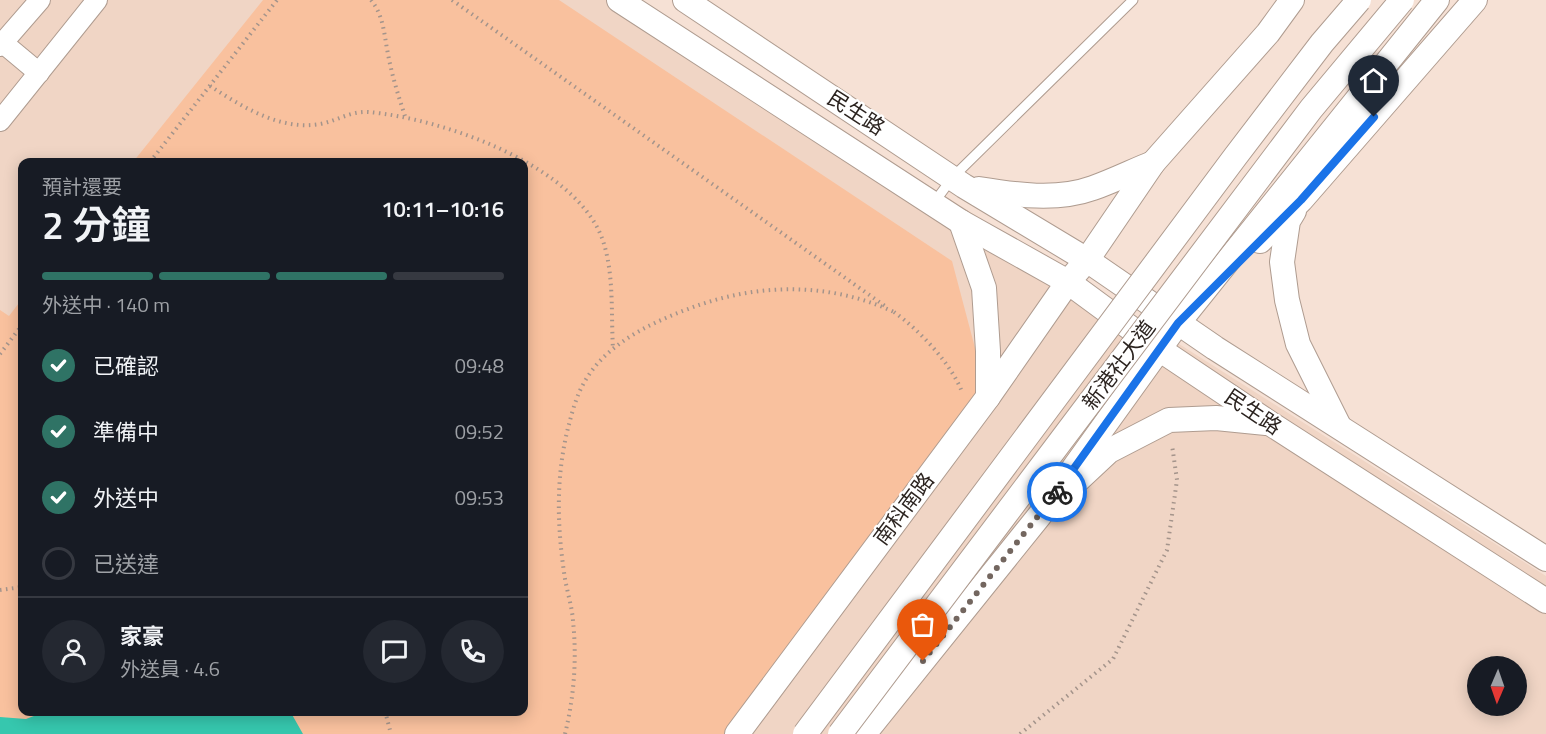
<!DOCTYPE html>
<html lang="zh-TW">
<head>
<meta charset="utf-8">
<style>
	body { margin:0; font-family:"Titillium Web","Noto Sans TC",sans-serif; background:#242831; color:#f1f3f6; height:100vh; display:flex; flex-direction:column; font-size:22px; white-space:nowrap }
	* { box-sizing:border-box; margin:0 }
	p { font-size:20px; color:#9ea1a6 }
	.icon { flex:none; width:33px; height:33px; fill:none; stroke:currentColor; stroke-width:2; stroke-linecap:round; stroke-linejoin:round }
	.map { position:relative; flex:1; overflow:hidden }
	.details { position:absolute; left:18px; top:158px; width:510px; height:558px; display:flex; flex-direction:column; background:#171b24; border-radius:12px; box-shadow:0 3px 15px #0003 }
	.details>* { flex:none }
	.needle { width:39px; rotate:182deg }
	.controls { position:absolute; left:1467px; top:656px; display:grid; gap:12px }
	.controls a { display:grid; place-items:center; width:60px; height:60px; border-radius:50%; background:#171b24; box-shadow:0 3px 15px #0003; font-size:30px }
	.pin { position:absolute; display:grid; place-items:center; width:51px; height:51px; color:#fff; margin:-62px -26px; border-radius:50% 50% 50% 0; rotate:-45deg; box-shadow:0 0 6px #0007 }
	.pin .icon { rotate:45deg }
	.courier { position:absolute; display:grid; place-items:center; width:60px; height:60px; margin:-30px; border:4px solid #1a73e8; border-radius:50%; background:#fff; color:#222; box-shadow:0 2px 8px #0007 }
	.summary em { font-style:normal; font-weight:600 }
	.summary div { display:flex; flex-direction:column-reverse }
	.summary { display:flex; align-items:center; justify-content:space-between; height:102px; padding:0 24px }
	h1 { font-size:39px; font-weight:600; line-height:45px }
	.bar { display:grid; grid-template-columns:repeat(4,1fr); gap:9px 6px; align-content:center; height:72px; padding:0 24px }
	.bar i { height:8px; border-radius:4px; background:#363941 }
	.bar .current { background:#2f7365 }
	.bar p { grid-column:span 4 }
	.line { display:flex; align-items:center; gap:15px; padding:0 24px; border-top:2px solid #363941 }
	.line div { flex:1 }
	.round { display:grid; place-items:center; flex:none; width:63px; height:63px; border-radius:32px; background:#242831 }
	ol { padding:0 24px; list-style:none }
	li { display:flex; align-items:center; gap:18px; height:66px }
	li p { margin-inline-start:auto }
	li .icon { padding:6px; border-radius:50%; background:#2f7365; color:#fff; stroke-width:4 }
	li:last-child { color:#9ea1a6 }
	li i { width:33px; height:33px; border:3px solid #363941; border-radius:50% }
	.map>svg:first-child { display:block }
	.built { fill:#f0d5c5; fill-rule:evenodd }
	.green { fill:#f9c19e }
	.water { fill:#36c7ae }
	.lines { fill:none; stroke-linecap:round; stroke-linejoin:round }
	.service-casing { stroke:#af9c90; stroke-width:11 }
	.minor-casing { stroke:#af9c90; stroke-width:22 }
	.tertiary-casing { stroke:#af9c90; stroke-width:26 }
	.path { stroke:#a4948b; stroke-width:4; stroke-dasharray:1.5 4.5; stroke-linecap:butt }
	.service { stroke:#fff; stroke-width:9 }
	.minor { stroke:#fff; stroke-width:20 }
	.tertiary { stroke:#fff; stroke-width:24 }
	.tertiary-bridge-casing { stroke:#af9c90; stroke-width:26; stroke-linecap:butt }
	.tertiary-bridge { stroke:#fff; stroke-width:24 }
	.done { stroke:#73665f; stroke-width:6; stroke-dasharray:0 10.8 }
	.route { stroke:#1a73e8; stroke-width:8 }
	.labels { text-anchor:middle; stroke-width:4.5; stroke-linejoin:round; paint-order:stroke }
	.street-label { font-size:21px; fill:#2c2420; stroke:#fff }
</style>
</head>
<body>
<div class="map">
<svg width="1546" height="734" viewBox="0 0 1546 734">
	<rect width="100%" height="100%" fill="#f6e1d5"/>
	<path class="built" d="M 0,0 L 635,0 L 1546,576 L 1546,734 L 0,734 ZM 22,162 L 524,162 L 524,711 L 22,711 ZM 1478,666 L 1516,666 L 1516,705 L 1478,705 Z"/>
	<path class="green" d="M 263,0 L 559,0 L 952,261 L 988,397 L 731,734 L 0,734 L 0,310 L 9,316 L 22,299 L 22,711 L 524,711 L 524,162 L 133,162 Z"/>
	<path class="water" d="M 47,711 L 290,711 L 303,734 L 0,734 L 0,717 L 26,719 Z"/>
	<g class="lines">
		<defs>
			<path id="service" d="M 933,204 L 953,177 L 1133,0"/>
			<g id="minor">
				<path d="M 3,43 L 39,73"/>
				<path d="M 0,46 L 40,0"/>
				<path d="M 0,121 L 97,0"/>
			</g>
			<g id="tertiary">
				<path d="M 619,0 L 961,222 L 1068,282 L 1159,349 L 1271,424 L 1546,601"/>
				<path d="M 685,0 L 964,186 L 1087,260 L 1215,348 L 1546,559"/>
				<path d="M 979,189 C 1016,195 1057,201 1093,188 C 1113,181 1133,171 1153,163"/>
				<path d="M 1294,211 L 1288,221 L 1282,262 L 1287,300 L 1298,344 L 1339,426"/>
				<path d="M 961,222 L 984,288 L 988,351 L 988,397"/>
				<path d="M 1260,241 L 1301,200 L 1475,0"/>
				<path d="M 1079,479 L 1109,451 L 1169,420 L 1216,418 L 1266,423"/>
				<path d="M 737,734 L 988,397 L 1068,282 L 1087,260 L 1153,163 L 1268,33 L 1292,0"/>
				<path d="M 864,734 L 1040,515 L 1178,323 L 1437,0"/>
			</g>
		</defs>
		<use href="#service" class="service-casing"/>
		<use href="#minor" class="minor-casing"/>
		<use href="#tertiary" class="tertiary-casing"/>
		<g class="path">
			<path d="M 371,0 C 384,16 384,35 388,54 C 392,76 399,98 406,119"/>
			<path d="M 452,0 L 885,306"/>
			<path d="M 210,86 C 241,106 280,131 320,124 C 337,121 350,111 368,112 C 441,118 581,166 604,244 C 614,277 611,315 613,349"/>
			<path d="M 150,162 L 277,0"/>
			<path d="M 894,312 C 919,330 951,363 962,392"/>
			<path d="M 0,354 L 22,325"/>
			<path d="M 0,590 L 22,587"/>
			<path d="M 385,711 L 391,734"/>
			<path d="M 565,734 C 574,697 577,659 573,621 C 572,605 566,589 564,572 C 557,524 556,476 568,428 C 572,413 576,396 585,381 C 608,341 657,320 699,305 C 763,283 832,283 894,312"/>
			<path d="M 1020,734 L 1113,659 L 1167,550 L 1177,480 L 1172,445"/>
		</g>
		<use href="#service" class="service"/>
		<use href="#minor" class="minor"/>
		<use href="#tertiary" class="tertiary"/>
		<defs>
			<g id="tertiary-bridge">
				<path d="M 805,734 L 1235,157 L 1322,43 L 1359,0"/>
				<path d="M 840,734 L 1311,109 L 1402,0"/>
			</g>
		</defs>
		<use href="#tertiary-bridge" class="tertiary-bridge-casing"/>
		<use href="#tertiary-bridge" class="tertiary-bridge"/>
	</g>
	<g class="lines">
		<path class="done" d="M 923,661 L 1057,492"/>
		<path class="route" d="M 1057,492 L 1178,323 L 1301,200 L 1374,117"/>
	</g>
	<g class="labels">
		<g class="street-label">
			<text transform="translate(856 113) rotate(33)" y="7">民生路</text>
			<text transform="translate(1119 365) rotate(-53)" y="7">新港社大道</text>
			<text transform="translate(1253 412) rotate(34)" y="7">民生路</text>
			<text transform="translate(904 509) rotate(-53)" y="7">南科南路</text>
		</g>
	</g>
</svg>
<div class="controls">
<a><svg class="needle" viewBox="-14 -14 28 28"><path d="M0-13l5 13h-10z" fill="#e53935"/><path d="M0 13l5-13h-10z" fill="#9ea1a6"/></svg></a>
</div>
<div class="pin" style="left:923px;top:661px;background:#ea580c"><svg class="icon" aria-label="bag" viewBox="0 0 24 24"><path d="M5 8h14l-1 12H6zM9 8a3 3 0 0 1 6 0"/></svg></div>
<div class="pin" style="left:1374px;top:117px;background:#1f2937"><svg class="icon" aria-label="home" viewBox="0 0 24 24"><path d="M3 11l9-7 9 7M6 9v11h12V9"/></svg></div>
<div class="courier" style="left:1057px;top:492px"><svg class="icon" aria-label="bike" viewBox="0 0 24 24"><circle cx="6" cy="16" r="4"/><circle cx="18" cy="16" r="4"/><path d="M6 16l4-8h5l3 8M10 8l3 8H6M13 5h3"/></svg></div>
<section class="details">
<div class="summary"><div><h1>2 分鐘</h1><p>預計還要</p></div><em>10:11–10:16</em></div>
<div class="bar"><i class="current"></i><i class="current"></i><i class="current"></i><i></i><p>外送中 · 140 m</p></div>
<ol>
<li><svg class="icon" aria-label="check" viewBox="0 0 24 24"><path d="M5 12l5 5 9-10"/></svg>已確認<p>09:48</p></li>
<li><svg class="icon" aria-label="check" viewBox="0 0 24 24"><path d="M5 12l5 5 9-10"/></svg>準備中<p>09:52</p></li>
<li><svg class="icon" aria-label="check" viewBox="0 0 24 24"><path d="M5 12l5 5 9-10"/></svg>外送中<p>09:53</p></li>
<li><i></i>已送達</li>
</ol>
<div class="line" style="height:108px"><a class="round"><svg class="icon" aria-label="person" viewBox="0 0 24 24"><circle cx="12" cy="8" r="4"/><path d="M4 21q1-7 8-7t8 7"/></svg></a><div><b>家豪</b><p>外送員 · 4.6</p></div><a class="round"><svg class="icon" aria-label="chat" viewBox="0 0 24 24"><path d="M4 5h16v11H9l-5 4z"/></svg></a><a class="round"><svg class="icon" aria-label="phone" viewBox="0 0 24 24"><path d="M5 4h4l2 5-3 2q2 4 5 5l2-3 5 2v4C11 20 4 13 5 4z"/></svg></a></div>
</section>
</div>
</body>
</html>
